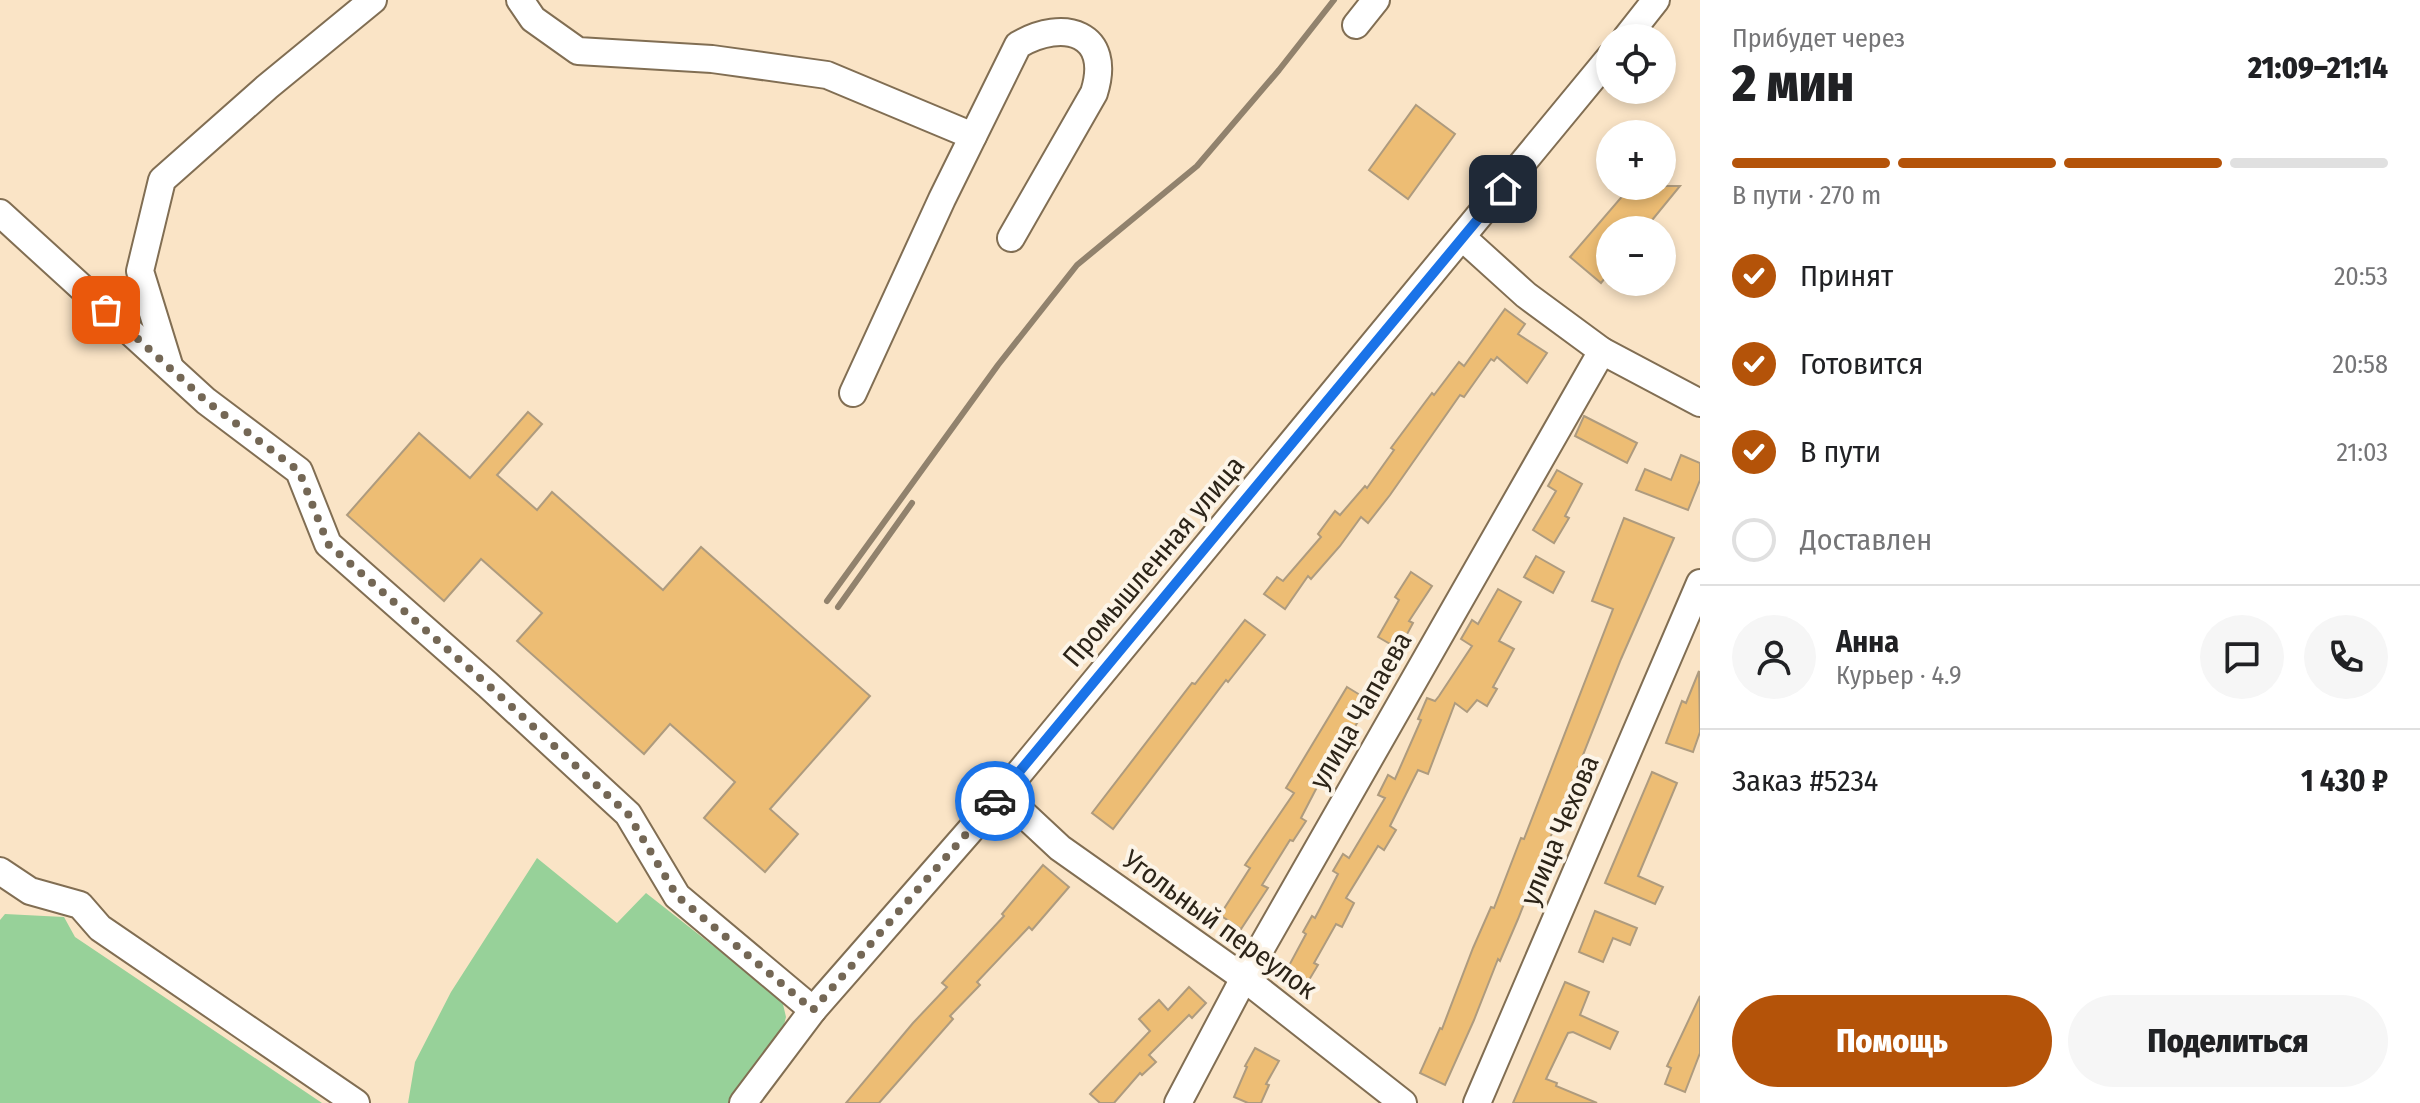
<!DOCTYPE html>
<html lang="ru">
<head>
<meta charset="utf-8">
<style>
	body { margin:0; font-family:"Fira Sans Condensed",sans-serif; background:#f6f6f6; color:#202124; height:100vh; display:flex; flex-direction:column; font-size:30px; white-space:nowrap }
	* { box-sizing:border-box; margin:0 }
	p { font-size:26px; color:#757577 }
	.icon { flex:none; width:44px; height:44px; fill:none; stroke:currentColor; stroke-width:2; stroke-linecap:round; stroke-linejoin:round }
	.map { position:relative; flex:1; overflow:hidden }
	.sheet { display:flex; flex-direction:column; background:#fff; width:720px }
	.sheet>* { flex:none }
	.buttons { position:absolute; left:1596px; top:24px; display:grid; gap:16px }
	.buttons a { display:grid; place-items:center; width:80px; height:80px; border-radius:50%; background:#fff; box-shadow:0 4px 12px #0003; font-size:40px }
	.pin { position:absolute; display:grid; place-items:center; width:68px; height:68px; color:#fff; margin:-34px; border-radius:16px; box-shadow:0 4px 12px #0006 }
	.courier { position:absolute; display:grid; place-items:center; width:80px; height:80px; margin:-40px; border:6px solid #1a73e8; border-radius:50%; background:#fff; color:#222; box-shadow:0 2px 10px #0007 }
	.summary em { font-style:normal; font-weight:800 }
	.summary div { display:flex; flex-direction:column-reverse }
	.summary { display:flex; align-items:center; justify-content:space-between; height:136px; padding:0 32px }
	h1 { font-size:52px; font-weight:800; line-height:60px }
	.bar { display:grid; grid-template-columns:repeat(4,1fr); gap:12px 8px; align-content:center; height:96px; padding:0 32px }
	.bar i { height:10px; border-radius:6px; background:#e0e0e0 }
	.bar .selected { background:#b45309 }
	.bar p { grid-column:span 4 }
	.line { display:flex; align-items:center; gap:20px; padding:0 32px; border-top:2px solid #e0e0e0 }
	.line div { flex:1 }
	.round { display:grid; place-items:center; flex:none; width:84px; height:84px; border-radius:42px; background:#f6f6f6 }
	ol { padding:0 32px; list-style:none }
	li { display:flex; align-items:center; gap:24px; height:88px }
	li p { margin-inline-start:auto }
	li .icon { padding:8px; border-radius:50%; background:#b45309; color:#fff; stroke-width:4 }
	li:last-child { color:#757577 }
	li i { width:44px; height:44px; border:4px solid #e0e0e0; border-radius:50% }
	.primary-button { display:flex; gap:16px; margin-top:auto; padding:16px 32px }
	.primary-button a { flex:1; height:92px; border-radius:48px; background:#b45309; color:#fff; font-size:32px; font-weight:800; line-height:92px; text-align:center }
	.primary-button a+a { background:#f6f6f6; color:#202124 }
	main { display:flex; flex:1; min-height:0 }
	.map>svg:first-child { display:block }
	.green { fill:#97d199 }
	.building { fill:#edbd74; stroke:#ae9b7e; stroke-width:2 }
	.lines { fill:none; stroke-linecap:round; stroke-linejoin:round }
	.minor-casing { stroke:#816e53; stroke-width:30 }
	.minor { stroke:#fff; stroke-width:26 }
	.rail { stroke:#91826d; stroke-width:6 }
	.done { stroke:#746755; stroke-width:8; stroke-dasharray:0 14.4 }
	.route { stroke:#1a73e8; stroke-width:10 }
	.labels { text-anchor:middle; stroke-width:8; stroke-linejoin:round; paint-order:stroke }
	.street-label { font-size:28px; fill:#2c2418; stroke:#fcf4e7 }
</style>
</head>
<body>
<main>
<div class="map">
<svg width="1700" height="1103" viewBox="0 0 1700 1103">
	<rect width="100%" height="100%" fill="#fae4c6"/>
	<g class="green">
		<path d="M 537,858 L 617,923 L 646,893 L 782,1000 L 786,1017 L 781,1037 L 728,1103 L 408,1103 L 415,1062 L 451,992 Z"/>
		<path d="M 5,914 L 64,917 L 75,937 L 322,1103 L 0,1103 L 0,920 Z"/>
	</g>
	<g class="building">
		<path d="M 1416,105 L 1455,134 L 1408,199 L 1369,170 Z"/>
		<path d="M 1631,186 L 1680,186 L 1644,230 L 1610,230 L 1610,272 L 1601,283 L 1570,257 Z"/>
		<path d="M 1505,309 L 1525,324 L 1518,334 L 1547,353 L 1527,383 L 1497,357 L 1494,361 L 1491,359 L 1464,397 L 1460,395 L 1390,495 L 1368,523 L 1361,517 L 1340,546 L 1311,579 L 1308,576 L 1285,609 L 1264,594 L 1277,577 L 1283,581 L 1321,537 L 1318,534 L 1335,511 L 1340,515 L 1365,486 L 1367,488 L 1394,450 L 1391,448 L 1432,393 L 1434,395 L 1459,362 L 1464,366 Z"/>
		<path d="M 528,412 L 542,424 L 497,475 L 537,510 L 552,492 L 663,590 L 701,547 L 870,696 L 770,809 L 798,834 L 765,872 L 704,818 L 735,782 L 670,724 L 644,754 L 517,641 L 542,613 L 481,559 L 444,601 L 347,515 L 419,433 L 470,478 Z"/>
		<path d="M 1584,416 L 1637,443 L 1627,463 L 1575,436 Z"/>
		<path d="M 1681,455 L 1700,463 L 1700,480 L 1688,510 L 1636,490 L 1645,469 L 1671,480 Z"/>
		<path d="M 1557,470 L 1582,484 L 1565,516 L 1569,518 L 1554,543 L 1533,530 L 1556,491 L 1548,486 Z"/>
		<path d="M 1624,518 L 1674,538 L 1621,659 L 1518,919 L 1500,961 L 1498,959 L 1474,1020 L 1445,1085 L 1420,1073 L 1440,1028 L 1442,1029 L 1473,948 L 1491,907 L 1494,908 L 1521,838 L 1524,839 L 1613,609 L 1592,601 Z"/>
		<path d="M 1536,556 L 1564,572 L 1553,593 L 1524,577 Z"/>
		<path d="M 1411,572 L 1432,586 L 1409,621 L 1413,623 L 1399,649 L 1378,637 L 1399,600 L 1395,597 Z"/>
		<path d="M 1498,589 L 1521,602 L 1499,641 L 1514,649 L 1493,687 L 1497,689 L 1487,706 L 1477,700 L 1467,712 L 1455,703 L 1428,774 L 1418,770 L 1390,826 L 1396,830 L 1384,850 L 1378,846 L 1346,898 L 1354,903 L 1342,927 L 1336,924 L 1314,963 L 1318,965 L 1306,985 L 1285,973 L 1306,934 L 1303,932 L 1312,916 L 1315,918 L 1338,874 L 1333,871 L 1343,854 L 1349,858 L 1385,798 L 1378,795 L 1388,775 L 1395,779 L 1421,720 L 1418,719 L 1427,698 L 1435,701 L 1439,696 L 1472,646 L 1461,639 L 1472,620 L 1478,624 Z"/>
		<path d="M 1245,620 L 1265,635 L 1228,682 L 1226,680 L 1113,829 L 1092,813 L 1192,683 L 1195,684 Z"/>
		<path d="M 1699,671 L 1700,732 L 1693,752 L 1666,743 L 1682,701 L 1686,703 Z"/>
		<path d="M 1347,687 L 1370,701 L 1333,764 L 1330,762 L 1301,818 L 1306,821 L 1293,841 L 1290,840 L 1262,885 L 1268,888 L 1241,929 L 1220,915 L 1250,868 L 1245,865 L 1294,793 L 1286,788 Z"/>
		<path d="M 1652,772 L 1677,783 L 1638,876 L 1663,887 L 1655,904 L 1605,883 Z"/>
		<path d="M 1043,865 L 1069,887 L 1032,930 L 1029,927 L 977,982 L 980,985 L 950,1016 L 953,1019 L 879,1103 L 846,1103 L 913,1023 L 947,987 L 942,983 L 1004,916 L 1002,914 Z"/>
		<path d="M 1595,911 L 1637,928 L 1630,945 L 1613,938 L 1603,962 L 1579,952 Z"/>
		<path d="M 1565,982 L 1589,992 L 1580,1015 L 1618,1032 L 1610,1049 L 1573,1032 L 1568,1033 L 1546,1079 L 1557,1083 L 1556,1086 L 1597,1103 L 1513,1103 Z"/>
		<path d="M 1189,987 L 1206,1003 L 1192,1018 L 1189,1015 L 1149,1055 L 1156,1062 L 1142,1075 L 1140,1073 L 1114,1103 L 1100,1103 L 1090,1094 L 1150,1031 L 1139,1019 L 1159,1000 L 1168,1010 Z"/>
		<path d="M 1700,996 L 1700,1053 L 1685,1092 L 1665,1084 L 1671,1068 L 1667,1066 Z"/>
		<path d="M 1255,1048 L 1279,1061 L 1266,1084 L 1269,1085 L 1261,1103 L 1248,1103 L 1234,1097 L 1247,1067 L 1245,1066 Z"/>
	</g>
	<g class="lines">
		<defs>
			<g id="minor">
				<path d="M 520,0 L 533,19 L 578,51 L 712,59 L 827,75 L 973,136"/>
				<path d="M 1356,25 L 1376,0"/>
				<path d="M 1626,38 L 1656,0"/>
				<path d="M 0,213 L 206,401 L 299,471 L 328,544 L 488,685 L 628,814 L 677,896 L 813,1010"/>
				<path d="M 1463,238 L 1526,295 L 1602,351 L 1700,403"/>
				<path d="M 169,365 L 140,271 L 162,180 L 267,87 L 373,0"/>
				<path d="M 853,393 L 942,199 L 1018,45 C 1064,18 1113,33 1094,93 L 1011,238"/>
				<path d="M 1002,794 L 1060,848 L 1244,978 L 1403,1103"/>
				<path d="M 0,871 L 30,891 L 80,905 L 100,928 L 356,1103"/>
				<path d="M 743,1103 L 813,1010 L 1002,794 L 1610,57"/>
				<path d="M 1178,1103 L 1244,978 L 1602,351"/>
				<path d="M 1477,1103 L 1700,583"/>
			</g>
		</defs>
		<use href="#minor" class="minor-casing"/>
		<use href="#minor" class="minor"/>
		<g class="rail">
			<path d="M 827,601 L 998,365 L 1077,265 L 1197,166 L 1279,70 L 1334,0"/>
			<path d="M 838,607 L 912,503"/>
		</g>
	</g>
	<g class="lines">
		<path class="done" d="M 106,310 L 206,401 L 299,471 L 328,544 L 488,685 L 628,814 L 677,896 L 813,1010 L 995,801"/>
		<path class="route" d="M 995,801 L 1503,189"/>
	</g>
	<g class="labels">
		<g class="street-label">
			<text transform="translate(1153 561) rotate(-50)" y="10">Промышленная улица</text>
			<text transform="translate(1360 710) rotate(-60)" y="10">улица Чапаева</text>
			<text transform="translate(1559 830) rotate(-67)" y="10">улица Чехова</text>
			<text transform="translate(1220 924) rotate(36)" y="10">Угольный переулок</text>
		</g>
	</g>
</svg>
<div class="buttons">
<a><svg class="icon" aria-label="locate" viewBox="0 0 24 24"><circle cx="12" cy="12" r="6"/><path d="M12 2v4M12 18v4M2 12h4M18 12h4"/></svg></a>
<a>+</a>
<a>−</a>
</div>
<div class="pin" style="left:106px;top:310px;background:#ea580c"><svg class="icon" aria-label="bag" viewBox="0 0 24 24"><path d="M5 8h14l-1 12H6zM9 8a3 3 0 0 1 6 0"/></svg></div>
<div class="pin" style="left:1503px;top:189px;background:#1f2937"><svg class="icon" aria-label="home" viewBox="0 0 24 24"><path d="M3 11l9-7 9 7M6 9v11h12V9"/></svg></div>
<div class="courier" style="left:995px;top:801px"><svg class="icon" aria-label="car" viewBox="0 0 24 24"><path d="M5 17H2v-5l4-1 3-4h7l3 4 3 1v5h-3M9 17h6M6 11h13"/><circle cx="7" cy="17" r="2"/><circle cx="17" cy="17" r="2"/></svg></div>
</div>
<section class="sheet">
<div class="summary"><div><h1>2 мин</h1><p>Прибудет через</p></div><em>21:09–21:14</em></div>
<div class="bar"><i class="selected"></i><i class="selected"></i><i class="selected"></i><i></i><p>В пути · 270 m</p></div>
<ol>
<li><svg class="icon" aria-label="check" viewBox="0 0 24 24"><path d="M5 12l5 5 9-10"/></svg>Принят<p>20:53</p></li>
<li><svg class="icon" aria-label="check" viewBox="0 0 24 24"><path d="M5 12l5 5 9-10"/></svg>Готовится<p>20:58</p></li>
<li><svg class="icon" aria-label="check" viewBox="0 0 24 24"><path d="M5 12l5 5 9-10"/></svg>В пути<p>21:03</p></li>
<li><i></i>Доставлен</li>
</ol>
<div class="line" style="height:144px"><a class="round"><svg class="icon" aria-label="person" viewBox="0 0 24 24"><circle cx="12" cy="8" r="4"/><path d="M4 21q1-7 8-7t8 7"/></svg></a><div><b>Анна</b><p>Курьер · 4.9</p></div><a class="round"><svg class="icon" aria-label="chat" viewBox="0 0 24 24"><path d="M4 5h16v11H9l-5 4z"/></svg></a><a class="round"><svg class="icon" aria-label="phone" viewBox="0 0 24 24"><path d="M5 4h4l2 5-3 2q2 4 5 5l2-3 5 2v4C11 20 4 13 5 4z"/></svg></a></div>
<div class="line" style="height:104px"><div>Заказ #5234</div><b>1 430 ₽</b></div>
<div class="primary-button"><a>Помощь</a><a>Поделиться</a></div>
</section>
</main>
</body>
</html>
